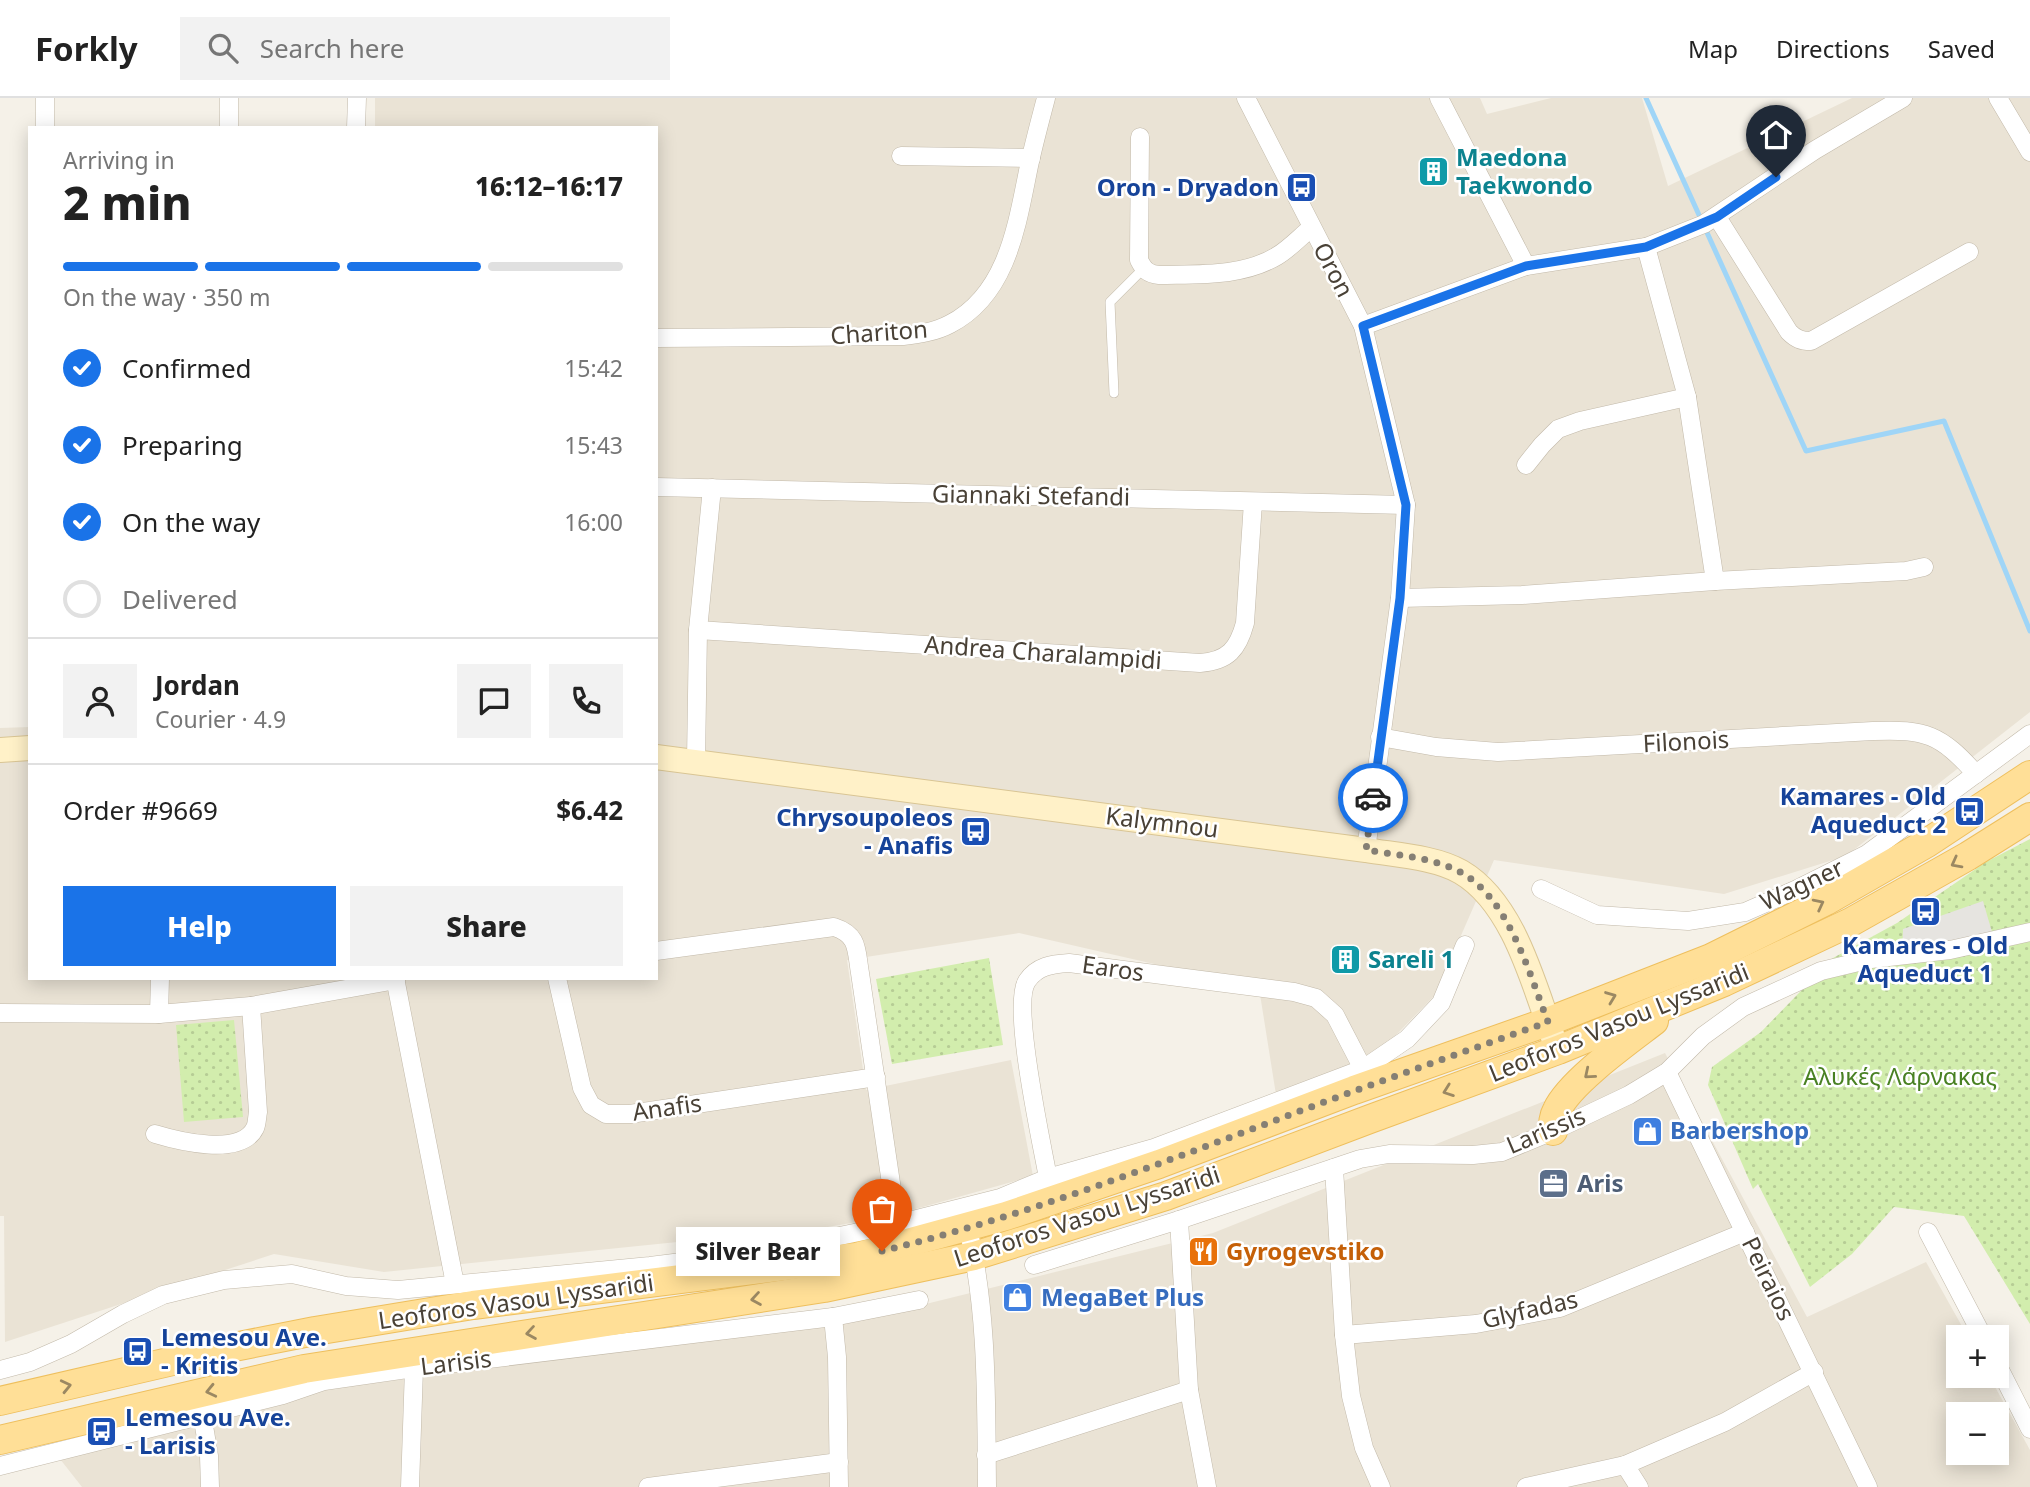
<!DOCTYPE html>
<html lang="en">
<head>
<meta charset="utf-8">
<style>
	body { margin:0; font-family:"Noto Sans",sans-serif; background:#f2f2f2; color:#222; height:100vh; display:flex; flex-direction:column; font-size:26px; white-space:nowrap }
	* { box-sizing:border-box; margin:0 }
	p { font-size:23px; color:#767676 }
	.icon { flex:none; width:38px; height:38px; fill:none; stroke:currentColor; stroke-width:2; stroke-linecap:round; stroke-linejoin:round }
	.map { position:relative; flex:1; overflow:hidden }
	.sheet { position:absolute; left:28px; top:28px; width:630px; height:854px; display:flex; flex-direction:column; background:#fff; border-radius:0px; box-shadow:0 4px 18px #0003 }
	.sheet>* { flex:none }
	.tools { position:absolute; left:1946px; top:1227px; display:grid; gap:14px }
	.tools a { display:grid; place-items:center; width:63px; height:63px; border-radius:0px; background:#fff; box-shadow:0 4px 18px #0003; font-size:35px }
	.pin { position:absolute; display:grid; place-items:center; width:60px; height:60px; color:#fff; margin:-72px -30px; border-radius:50% 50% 50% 0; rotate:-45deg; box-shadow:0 0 7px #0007 }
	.pin .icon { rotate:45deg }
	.courier { position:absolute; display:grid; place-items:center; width:70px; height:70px; margin:-35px; border:5px solid #1a73e8; border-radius:50%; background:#fff; color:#222; box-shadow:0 2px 9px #0007 }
	.bubble { position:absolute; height:49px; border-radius:0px; background:#fff; box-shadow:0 4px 18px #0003; font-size:23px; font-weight:800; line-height:49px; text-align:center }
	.overview em { font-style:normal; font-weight:800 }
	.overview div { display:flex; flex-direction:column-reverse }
	.overview { display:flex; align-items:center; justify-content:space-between; height:119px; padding:0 35px }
	h1 { font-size:46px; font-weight:800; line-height:52px }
	.bar { display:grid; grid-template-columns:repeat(4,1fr); gap:10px 7px; align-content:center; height:84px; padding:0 35px }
	.bar i { height:9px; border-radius:5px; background:#e0e0e0 }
	.bar .active { background:#1a73e8 }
	.bar p { grid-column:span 4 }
	.line { display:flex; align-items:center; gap:18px; padding:0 35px; border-top:2px solid #e0e0e0 }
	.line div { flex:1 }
	.round { display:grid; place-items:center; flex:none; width:74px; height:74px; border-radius:0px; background:#f2f2f2 }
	ol { padding:0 35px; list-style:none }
	li { display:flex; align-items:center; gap:21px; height:77px }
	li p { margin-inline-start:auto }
	li .icon { padding:7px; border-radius:50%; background:#1a73e8; color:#fff; stroke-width:4 }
	li:last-child { color:#767676 }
	li i { width:38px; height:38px; border:4px solid #e0e0e0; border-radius:50% }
	.button { display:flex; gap:14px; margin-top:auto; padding:14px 35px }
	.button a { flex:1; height:80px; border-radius:0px; background:#1a73e8; color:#fff; font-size:28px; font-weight:800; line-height:80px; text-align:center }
	.button a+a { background:#f2f2f2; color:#222 }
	header { display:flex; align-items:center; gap:42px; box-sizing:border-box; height:98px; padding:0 35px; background:#fff; border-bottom:2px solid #e0e0e0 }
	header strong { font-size:33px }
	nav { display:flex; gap:38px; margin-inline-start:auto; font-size:24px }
	.search { width:490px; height:63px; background:#f2f2f2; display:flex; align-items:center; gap:18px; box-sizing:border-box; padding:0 24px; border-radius:0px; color:#767676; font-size:26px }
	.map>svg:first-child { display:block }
	.residential { fill:#eae3d5; fill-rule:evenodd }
	.park { fill:url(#park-dots) }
	.parking { fill:#e6e4e0 }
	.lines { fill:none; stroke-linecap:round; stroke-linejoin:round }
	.stream { stroke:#9fd5f7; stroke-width:5 }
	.lane-casing { stroke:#c2b9a9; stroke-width:10 }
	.street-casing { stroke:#c2b9a9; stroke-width:19 }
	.secondary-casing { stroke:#d9c594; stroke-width:26 }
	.primary-casing { stroke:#eebf5d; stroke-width:30 }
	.lane { stroke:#fff; stroke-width:9 }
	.street { stroke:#fff; stroke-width:18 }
	.secondary { stroke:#fff1c8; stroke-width:24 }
	.primary { stroke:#ffdf97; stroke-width:28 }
	.oneway { stroke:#9b8862 }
	.done { stroke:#857f74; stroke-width:7; stroke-dasharray:0 12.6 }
	.route { stroke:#1a73e8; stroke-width:9 }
	.labels { text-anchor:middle; stroke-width:5; stroke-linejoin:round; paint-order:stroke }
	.culture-label { font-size:24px; font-weight:bold; fill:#0d838f; stroke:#fff; text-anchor:start }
	.transit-label { font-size:24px; font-weight:bold; fill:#164399; stroke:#fff; text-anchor:end }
	.street-label { font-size:24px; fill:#494136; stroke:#fff }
	.park-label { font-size:24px; fill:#498123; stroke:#fff }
	.shop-label { font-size:24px; font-weight:bold; fill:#366cbe; stroke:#fff; text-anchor:start }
	.service-label { font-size:24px; font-weight:bold; fill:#4e5e75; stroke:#fff; text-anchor:start }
	.food-label { font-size:24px; font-weight:bold; fill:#c56008; stroke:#fff; text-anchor:start }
</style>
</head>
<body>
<header>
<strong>Forkly</strong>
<div class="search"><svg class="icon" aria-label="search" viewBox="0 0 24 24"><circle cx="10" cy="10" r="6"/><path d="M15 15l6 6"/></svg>Search here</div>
<nav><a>Map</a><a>Directions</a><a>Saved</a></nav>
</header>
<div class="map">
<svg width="2030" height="1389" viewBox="0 0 2030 1389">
	<defs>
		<pattern id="park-dots" width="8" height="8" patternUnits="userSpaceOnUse" patternTransform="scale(1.75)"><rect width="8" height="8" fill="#d2edad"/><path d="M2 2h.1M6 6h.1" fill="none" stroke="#b6cc95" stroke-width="1.8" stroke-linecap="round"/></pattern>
	</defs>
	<rect width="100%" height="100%" fill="#f5f1e8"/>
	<g class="residential">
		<path d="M 375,0 L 1480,0 L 1487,16 L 1551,0 L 1642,0 L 1668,88 L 1852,0 L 2030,0 L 2030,614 L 1846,758 L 1724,796 L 1494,762 L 1435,897 L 1363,971 L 1277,1003 L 1259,890 L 1019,835 L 847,862 L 866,992 L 1011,962 L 1033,1078 L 887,1119 L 798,1134 L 746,1137 L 384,1174 L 274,1156 L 5,1244 L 4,1118 L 0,1118 L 0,630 L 30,629 L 30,880 L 656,880 L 656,30 L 375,30 Z"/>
		<path d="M 1665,955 L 1807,1219 L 1926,1164 L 1968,1239 L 1958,1239 L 1958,1278 L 1989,1278 L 2030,1352 L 2030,1389 L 82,1389 L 60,1361 L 283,1297 L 869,1220 L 1213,1135 ZM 1958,1316 L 1997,1316 L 1997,1354 L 1958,1354 Z"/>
	</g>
	<g class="park">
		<path d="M 2030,741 L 2030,1226 L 1964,1118 L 1894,1109 L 1852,1156 L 1810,1189 L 1758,1086 L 1753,1091 L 1708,987 L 1712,969 L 1761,934 L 1833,860 L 1897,825 L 1986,764 Z"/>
		<path d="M 989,860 L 1003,947 L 892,966 L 876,881 Z"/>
		<path d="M 234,922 L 243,1019 L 184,1024 L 176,927 Z"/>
	</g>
	<path class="parking" d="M 1983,803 L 1994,841 L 1902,859 L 1903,831 Z"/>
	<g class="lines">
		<path class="stream" d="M 1646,0 L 1806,353 L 1944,323 L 2030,533"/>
		<defs>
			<path id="lane" d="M 1114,295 L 1110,204 L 1143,171"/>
			<g id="street">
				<path d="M 45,0 L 45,30"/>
				<path d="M 229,0 L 229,30"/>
				<path d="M 1246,0 L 1363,228 L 1406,407 L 1400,500 L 1366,752"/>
				<path d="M 1439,0 L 1526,168"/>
				<path d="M 1998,0 L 2030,54"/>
				<path d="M 356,30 L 357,0"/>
				<path d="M 1140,39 L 1139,162 C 1144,172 1148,176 1159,177 C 1199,176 1242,179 1277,158 C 1289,151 1300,139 1311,130"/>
				<path d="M 901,58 L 1031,60"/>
				<path d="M 1717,119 L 1789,234 C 1796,241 1801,243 1811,243 L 1969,154"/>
				<path d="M 1646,149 L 1687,299 L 1715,483"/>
				<path d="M 1363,228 L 1526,168 L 1646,149 L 1704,126 L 1815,52 L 1903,0"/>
				<path d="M 656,240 L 903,238 C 919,236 935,234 950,226 C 1008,196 1017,126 1029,68 C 1034,45 1040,23 1046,0"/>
				<path d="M 1526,367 L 1542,347 L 1558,331 L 1580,323 L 1687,299"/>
				<path d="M 656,389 L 1406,407"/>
				<path d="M 1400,500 L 1522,497 L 1715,483 L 1906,473 L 1924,469"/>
				<path d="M 698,532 L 1200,565 C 1228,563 1238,551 1245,525 L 1253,404"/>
				<path d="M 1380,639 L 1436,649 L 1498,654 L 1873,633 C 1926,631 1940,636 1976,676"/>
				<path d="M 696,663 L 698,532 L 712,390"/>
				<path d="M 1541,791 L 1597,817 L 1688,823 L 1745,814 L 1795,792 L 1867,756 L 2030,636"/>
				<path d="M 656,853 L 834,829 C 859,837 856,852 860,875 L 897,1126"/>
				<path d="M 395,880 L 455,1186"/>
				<path d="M 557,880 L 582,990 L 591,1007 L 606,1016 L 630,1016 L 876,979"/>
				<path d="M 0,915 L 159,916 L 251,908 L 396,882"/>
				<path d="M 159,916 L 160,880"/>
				<path d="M 1667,974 L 1868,1389"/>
				<path d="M 155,1036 C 178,1043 241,1059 255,1030 C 257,1026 257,1019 258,1014 L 251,908"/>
				<path d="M 1334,1070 L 1344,1237 L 1351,1298 L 1364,1350 L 1381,1389"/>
				<path d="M 1048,1080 C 1042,1046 1011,907 1027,883 C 1037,868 1052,866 1069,865 L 1294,894 L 1316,900 L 1335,917 L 1363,971"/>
				<path d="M 1179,1122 L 1189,1292 L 1207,1389"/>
				<path d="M 968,1130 C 988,1215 986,1302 987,1389"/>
				<path d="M 1928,1134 L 1983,1239"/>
				<path d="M 1034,1167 L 1179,1122 L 1360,1061 L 1389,1056 L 1473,1057 L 1502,1054 L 1553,1033 L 1629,997 L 1667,974 L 1703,938 L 1743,909 L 1821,873 L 1871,861 L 1950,852 L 2030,834"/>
				<path d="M 833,1219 L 837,1259 L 839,1389"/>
				<path d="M 1344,1237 L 1476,1226 L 1560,1210 L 1745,1134"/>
				<path d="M 1997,1266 L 2030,1331"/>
				<path d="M 0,1272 L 30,1264 L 71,1246 L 123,1216 L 163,1197 L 224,1182 L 292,1176 L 346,1188 L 398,1192 L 650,1168 L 768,1153 L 897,1126 L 1000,1100 L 1048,1080 L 1154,1050 L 1363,971 L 1407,941 L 1441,905 L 1465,847"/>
				<path d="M 202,1316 L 209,1358 L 210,1389"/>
				<path d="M 986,1357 L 1189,1292"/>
				<path d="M 1625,1367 L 1639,1389"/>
				<path d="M 0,1368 L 283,1297 L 324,1283 L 414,1270 L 833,1219 L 919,1202"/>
				<path d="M 410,1389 L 414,1270"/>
				<path d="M 648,1389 L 839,1364"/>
				<path d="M 1526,1389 L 1625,1367 L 1725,1324 L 1814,1274"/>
			</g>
			<g id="secondary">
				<path d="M 0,652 L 30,650"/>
				<path d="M 656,659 L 1366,752 C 1395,757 1435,759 1461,774 C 1514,805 1534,888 1554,942"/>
			</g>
			<g id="primary">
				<path d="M 1553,1033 C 1553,1025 1553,1019 1557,1012 C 1570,984 1628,943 1654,923"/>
				<path d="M 0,1303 L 229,1250 L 315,1233 L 473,1207 L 856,1159 L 1006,1118 L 1159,1066 L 1354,992 L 1547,924 L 1711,860 L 1826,803 L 1927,745 L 2030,677"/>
				<path d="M 0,1342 L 304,1271 L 824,1190 L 974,1158 L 1166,1098 L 1370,1021 L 1558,952 L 1724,884 L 1851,824 L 1968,758 L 2030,719"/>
			</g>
		</defs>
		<use href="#lane" class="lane-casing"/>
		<use href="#street" class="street-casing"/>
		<use href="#secondary" class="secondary-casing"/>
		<use href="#primary" class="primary-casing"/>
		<use href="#lane" class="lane"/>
		<use href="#street" class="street"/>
		<use href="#secondary" class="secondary"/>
		<use href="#primary" class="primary"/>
	</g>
	<defs><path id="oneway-chevron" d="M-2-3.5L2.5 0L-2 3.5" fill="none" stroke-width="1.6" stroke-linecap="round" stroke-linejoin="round" transform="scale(1.75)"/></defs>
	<g class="oneway">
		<use href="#oneway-chevron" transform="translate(1956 765) rotate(152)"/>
		<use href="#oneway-chevron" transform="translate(1819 806) rotate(-27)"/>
		<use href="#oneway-chevron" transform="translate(1611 899) rotate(-21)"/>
		<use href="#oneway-chevron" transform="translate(1589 976) rotate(140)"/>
		<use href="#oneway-chevron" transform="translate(1448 993) rotate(160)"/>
		<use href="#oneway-chevron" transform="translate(756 1201) rotate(171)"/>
		<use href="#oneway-chevron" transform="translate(531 1235) rotate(171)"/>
		<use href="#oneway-chevron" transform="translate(66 1288) rotate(-13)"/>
		<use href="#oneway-chevron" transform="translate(211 1293) rotate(167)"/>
	</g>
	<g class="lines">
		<path class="done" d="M 882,1153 C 1018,1120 1148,1070 1279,1021 C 1368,987 1458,956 1548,924 C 1529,875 1509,800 1460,774 C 1432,759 1396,757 1366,752 L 1373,700"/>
		<path class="route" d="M 1373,700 L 1400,500 L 1406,407 L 1363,228 L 1526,168 L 1646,149 L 1717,119 L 1776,79"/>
	</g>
	<defs>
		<symbol id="building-square" viewBox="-11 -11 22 22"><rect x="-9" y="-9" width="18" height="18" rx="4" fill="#0f9aa8" stroke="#fff"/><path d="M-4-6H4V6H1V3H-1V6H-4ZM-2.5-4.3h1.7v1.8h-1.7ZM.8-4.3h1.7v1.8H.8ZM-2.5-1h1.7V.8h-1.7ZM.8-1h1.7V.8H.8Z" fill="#fff"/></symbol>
		<symbol id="bus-square" viewBox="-11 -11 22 22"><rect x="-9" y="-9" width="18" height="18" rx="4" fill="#1a4fb4" stroke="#fff"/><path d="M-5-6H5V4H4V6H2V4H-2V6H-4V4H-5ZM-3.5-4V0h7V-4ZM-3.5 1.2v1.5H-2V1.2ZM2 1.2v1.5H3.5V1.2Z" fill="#fff"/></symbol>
		<symbol id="shop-square" viewBox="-11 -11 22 22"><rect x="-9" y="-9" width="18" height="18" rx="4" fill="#3f7fe0" stroke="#fff"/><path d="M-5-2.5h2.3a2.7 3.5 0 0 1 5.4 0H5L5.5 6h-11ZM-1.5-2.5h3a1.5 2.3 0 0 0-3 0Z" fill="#fff"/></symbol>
		<symbol id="office-square" viewBox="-11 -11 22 22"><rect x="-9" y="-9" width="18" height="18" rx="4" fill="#5c6f8a" stroke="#fff"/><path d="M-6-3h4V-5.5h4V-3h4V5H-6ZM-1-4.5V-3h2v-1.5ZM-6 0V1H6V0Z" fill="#fff"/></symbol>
		<symbol id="restaurant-square" viewBox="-11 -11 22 22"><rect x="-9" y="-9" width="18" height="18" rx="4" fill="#e8710a" stroke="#fff"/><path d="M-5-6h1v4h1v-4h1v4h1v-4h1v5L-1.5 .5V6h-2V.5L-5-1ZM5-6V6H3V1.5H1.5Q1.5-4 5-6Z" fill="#fff"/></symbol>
	</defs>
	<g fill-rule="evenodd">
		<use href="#building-square" x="1416" y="56" width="35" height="35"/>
		<use href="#bus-square" x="1284" y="72" width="35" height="35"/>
		<use href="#bus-square" x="1952" y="696" width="35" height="35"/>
		<use href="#bus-square" x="958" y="716" width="35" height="35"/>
		<use href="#bus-square" x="1908" y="796" width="35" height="35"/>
		<use href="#building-square" x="1328" y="844" width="35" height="35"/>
		<use href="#shop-square" x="1630" y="1016" width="35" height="35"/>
		<use href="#office-square" x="1536" y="1068" width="35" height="35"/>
		<use href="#restaurant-square" x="1186" y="1136" width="35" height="35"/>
		<use href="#shop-square" x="1000" y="1182" width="35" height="35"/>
		<use href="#bus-square" x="120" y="1236" width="35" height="35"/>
		<use href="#bus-square" x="84" y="1316" width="35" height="35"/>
	</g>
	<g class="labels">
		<g class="culture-label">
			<text x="1456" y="68">Maedona<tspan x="1456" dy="28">Taekwondo</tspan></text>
			<text x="1368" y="870">Sareli 1</text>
		</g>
		<g class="transit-label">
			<text x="1279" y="98">Oron - Dryadon</text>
			<text x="1946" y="707">Kamares - Old<tspan x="1946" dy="28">Aqueduct 2</tspan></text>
			<text x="953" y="728">Chrysoupoleos<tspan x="953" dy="28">- Anafis</tspan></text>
			<text x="1925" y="856" text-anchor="middle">Kamares - Old<tspan x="1925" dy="28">Aqueduct 1</tspan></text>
			<text x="161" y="1248" text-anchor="start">Lemesou Ave.<tspan x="161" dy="28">- Kritis</tspan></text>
			<text x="125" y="1328" text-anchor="start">Lemesou Ave.<tspan x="125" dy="28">- Larisis</tspan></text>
		</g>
		<g class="street-label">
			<text transform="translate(1333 172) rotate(62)" y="8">Oron</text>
			<text transform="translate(879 235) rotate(-4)" y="8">Chariton</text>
			<text transform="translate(1031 398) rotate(1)" y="8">Giannaki Stefandi</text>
			<text transform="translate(1043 555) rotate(4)" y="8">Andrea Charalampidi</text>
			<text transform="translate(1686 644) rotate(-3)" y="8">Filonois</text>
			<text transform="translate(1162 725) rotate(7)" y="8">Kalymnou</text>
			<text transform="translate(1802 787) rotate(-25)" y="8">Wagner</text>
			<text transform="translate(1113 871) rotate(8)" y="8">Earos</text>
			<text transform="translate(1619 925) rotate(-22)" y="8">Leoforos Vasou Lyssaridi</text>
			<text transform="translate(667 1010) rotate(-8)" y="8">Anafis</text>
			<text transform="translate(1546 1033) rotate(-23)" y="8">Larissis</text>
			<text transform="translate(1087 1119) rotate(-18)" y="8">Leoforos Vasou Lyssaridi</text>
			<text transform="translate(1768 1181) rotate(64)" y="8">Peiraios</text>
			<text transform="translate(516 1204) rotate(-8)" y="8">Leoforos Vasou Lyssaridi</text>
			<text transform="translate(1530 1212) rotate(-13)" y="8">Glyfadas</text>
			<text transform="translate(456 1265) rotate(-7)" y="8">Larisis</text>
		</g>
		<g class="park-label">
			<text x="1900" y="987">Αλυκές Λάρνακας</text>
		</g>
		<g class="shop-label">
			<text x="1670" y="1041">Barbershop</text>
			<text x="1041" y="1208">MegaBet Plus</text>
		</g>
		<g class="service-label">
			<text x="1577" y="1094">Aris</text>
		</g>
		<g class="food-label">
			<text x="1226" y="1162">Gyrogevstiko</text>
		</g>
	</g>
</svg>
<div class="tools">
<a>+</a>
<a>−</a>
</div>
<div class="pin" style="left:882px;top:1153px;background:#ea580c"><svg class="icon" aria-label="bag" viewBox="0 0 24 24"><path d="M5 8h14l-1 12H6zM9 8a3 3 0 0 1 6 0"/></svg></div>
<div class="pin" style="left:1776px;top:79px;background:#1f2937"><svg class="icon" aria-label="home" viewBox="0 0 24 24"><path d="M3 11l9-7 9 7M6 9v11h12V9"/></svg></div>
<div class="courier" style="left:1373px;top:700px"><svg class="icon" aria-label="car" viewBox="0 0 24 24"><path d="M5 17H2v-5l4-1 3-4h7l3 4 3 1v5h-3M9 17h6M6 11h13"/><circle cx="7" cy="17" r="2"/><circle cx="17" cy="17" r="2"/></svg></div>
<div class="bubble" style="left:676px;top:1129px;width:164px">Silver Bear</div>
<section class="sheet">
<div class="overview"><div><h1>2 min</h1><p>Arriving in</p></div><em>16:12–16:17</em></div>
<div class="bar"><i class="active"></i><i class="active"></i><i class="active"></i><i></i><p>On the way · 350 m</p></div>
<ol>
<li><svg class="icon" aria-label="check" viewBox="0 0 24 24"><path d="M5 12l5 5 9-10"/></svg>Confirmed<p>15:42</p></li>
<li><svg class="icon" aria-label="check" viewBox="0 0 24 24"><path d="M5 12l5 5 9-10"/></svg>Preparing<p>15:43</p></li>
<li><svg class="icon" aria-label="check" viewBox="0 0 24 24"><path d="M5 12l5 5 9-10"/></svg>On the way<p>16:00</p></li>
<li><i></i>Delivered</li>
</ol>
<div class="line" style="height:126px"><a class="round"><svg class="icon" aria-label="person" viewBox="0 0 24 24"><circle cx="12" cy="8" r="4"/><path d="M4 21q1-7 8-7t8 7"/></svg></a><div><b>Jordan</b><p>Courier · 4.9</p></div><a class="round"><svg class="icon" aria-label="chat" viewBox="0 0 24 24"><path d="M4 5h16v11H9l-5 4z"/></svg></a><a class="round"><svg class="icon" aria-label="phone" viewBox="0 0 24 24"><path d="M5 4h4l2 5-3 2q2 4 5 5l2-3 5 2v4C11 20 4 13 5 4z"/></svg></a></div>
<div class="line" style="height:91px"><div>Order #9669</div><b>$6.42</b></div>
<div class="button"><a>Help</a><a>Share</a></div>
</section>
</div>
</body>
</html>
